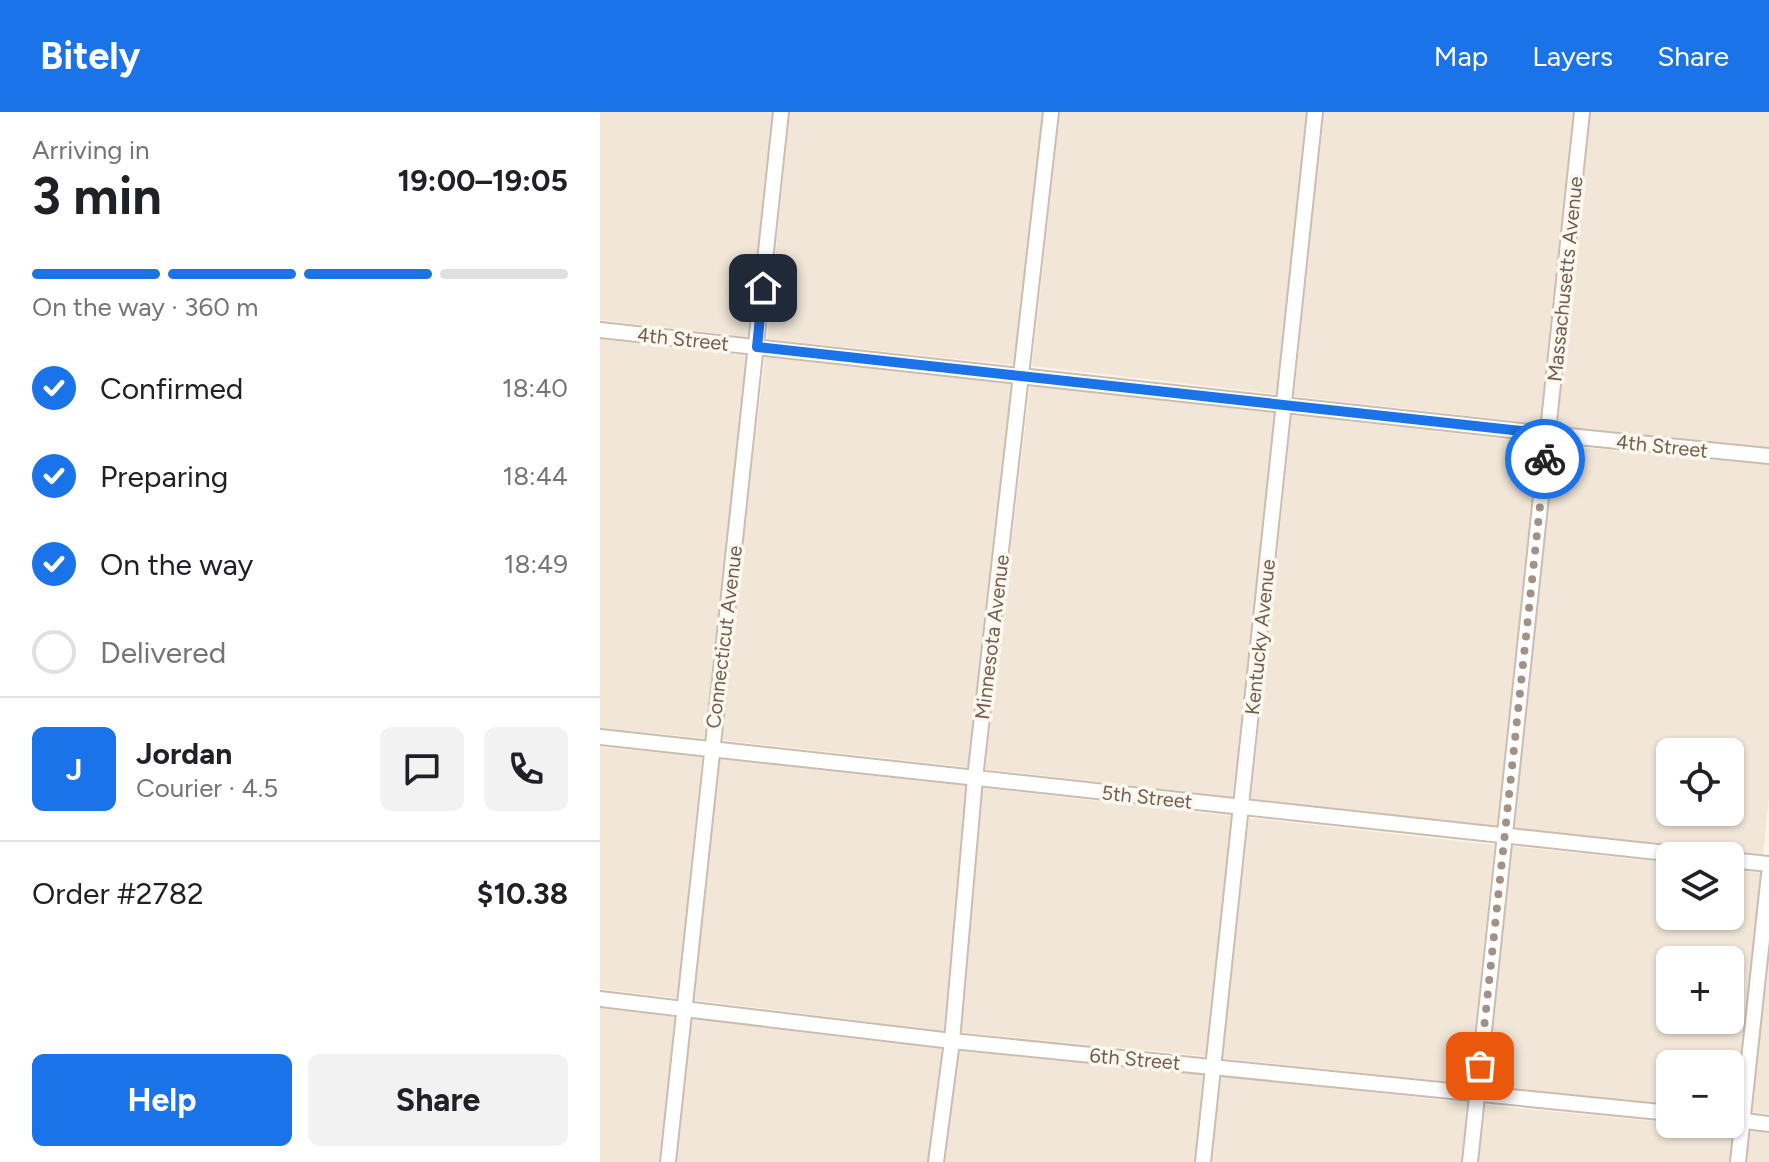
<!DOCTYPE html>
<html lang="en">
<head>
<meta charset="utf-8">
<style>
	body { margin:0; font-family:Figtree,sans-serif; background:#f2f2f2; color:#202124; height:100vh; display:flex; flex-direction:column; font-size:30px; white-space:nowrap }
	* { box-sizing:border-box; margin:0 }
	p { font-size:26px; color:#757577 }
	.icon { flex:none; width:44px; height:44px; fill:none; stroke:currentColor; stroke-width:2; stroke-linecap:round; stroke-linejoin:round }
	.map { position:relative; flex:1; overflow:hidden }
	.panel { display:flex; flex-direction:column; background:#fff; width:600px }
	.panel>* { flex:none }
	.buttons { position:absolute; left:1056px; top:626px; display:grid; gap:16px }
	.buttons a { display:grid; place-items:center; width:88px; height:88px; border-radius:12px; background:#fff; box-shadow:0 2px 6px #0004; font-size:40px }
	.pin { position:absolute; display:grid; place-items:center; width:68px; height:68px; color:#fff; margin:-34px; border-radius:16px; box-shadow:0 4px 12px #0006 }
	.courier { position:absolute; display:grid; place-items:center; width:80px; height:80px; margin:-40px; border:6px solid #1a73e8; border-radius:50%; background:#fff; color:#222; box-shadow:0 2px 10px #0007 }
	.summary em { font-style:normal; font-weight:700 }
	.summary div { display:flex; flex-direction:column-reverse }
	.summary { display:flex; align-items:center; justify-content:space-between; height:136px; padding:0 32px }
	h1 { font-size:52px; font-weight:700; line-height:60px }
	.bar { display:grid; grid-template-columns:repeat(4,1fr); gap:12px 8px; align-content:center; height:96px; padding:0 32px }
	.bar i { height:10px; border-radius:6px; background:#e0e0e0 }
	.bar .active { background:#1a73e8 }
	.bar p { grid-column:span 4 }
	.line { display:flex; align-items:center; gap:20px; padding:0 32px; border-top:2px solid #e0e0e0 }
	.line div { flex:1 }
	.round { display:grid; place-items:center; flex:none; width:84px; height:84px; border-radius:12px; background:#f2f2f2 }
	ol { padding:0 32px; list-style:none }
	li { display:flex; align-items:center; gap:24px; height:88px }
	li p { margin-inline-start:auto }
	li .icon { padding:8px; border-radius:50%; background:#1a73e8; color:#fff; stroke-width:4 }
	li:last-child { color:#757577 }
	li i { width:44px; height:44px; border:4px solid #e0e0e0; border-radius:50% }
	.action { display:flex; gap:16px; margin-top:auto; padding:16px 32px }
	.action a { flex:1; height:92px; border-radius:12px; background:#1a73e8; color:#fff; font-size:32px; font-weight:700; line-height:92px; text-align:center }
	.action a+a { background:#f2f2f2; color:#202124 }
	header { display:flex; align-items:center; gap:48px; box-sizing:border-box; height:112px; padding:0 40px; background:#1a73e8; color:#fff }
	header strong { font-size:38px }
	nav { display:flex; gap:44px; margin-inline-start:auto; font-size:28px }
	main { display:flex; flex:1; min-height:0 }
	.map>svg:first-child { display:block }
	.residential { fill:#f1e6d8; fill-rule:evenodd }
	.lines { fill:none; stroke-linecap:round; stroke-linejoin:round }
	.street-casing { stroke:#cbbdb0; stroke-width:18 }
	.street { stroke:#fff; stroke-width:14 }
	.done { stroke:#a29285; stroke-width:8; stroke-dasharray:0 14.4 }
	.route { stroke:#1a73e8; stroke-width:10 }
	.labels { text-anchor:middle; stroke-width:7; stroke-linejoin:round; paint-order:stroke }
	.street-label { font-size:20px; fill:#725d4f; stroke:#fdf8ef }
</style>
</head>
<body>
<header>
<strong>Bitely</strong>
<nav><a>Map</a><a>Layers</a><a>Share</a></nav>
</header>
<main>
<section class="panel">
<div class="summary"><div><h1>3 min</h1><p>Arriving in</p></div><em>19:00–19:05</em></div>
<div class="bar"><i class="active"></i><i class="active"></i><i class="active"></i><i></i><p>On the way · 360 m</p></div>
<ol>
<li><svg class="icon" aria-label="check" viewBox="0 0 24 24"><path d="M5 12l5 5 9-10"/></svg>Confirmed<p>18:40</p></li>
<li><svg class="icon" aria-label="check" viewBox="0 0 24 24"><path d="M5 12l5 5 9-10"/></svg>Preparing<p>18:44</p></li>
<li><svg class="icon" aria-label="check" viewBox="0 0 24 24"><path d="M5 12l5 5 9-10"/></svg>On the way<p>18:49</p></li>
<li><i></i>Delivered</li>
</ol>
<div class="line" style="height:144px"><b class="round" style="background:#1a73e8;color:#fff">J</b><div><b>Jordan</b><p>Courier · 4.5</p></div><a class="round"><svg class="icon" aria-label="chat" viewBox="0 0 24 24"><path d="M4 5h16v11H9l-5 4z"/></svg></a><a class="round"><svg class="icon" aria-label="phone" viewBox="0 0 24 24"><path d="M5 4h4l2 5-3 2q2 4 5 5l2-3 5 2v4C11 20 4 13 5 4z"/></svg></a></div>
<div class="line" style="height:104px"><div>Order #2782</div><b>$10.38</b></div>
<div class="action"><a>Help</a><a>Share</a></div>
</section>
<div class="map">
<svg width="1169" height="1050" viewBox="0 0 1169 1050">
	<rect width="100%" height="100%" fill="#faf4e9"/>
	<g class="residential">
		<path d="M 0,0 L 173,0 L 150,225 L 0,208 Z"/>
		<path d="M 190,0 L 443,0 L 416,253 L 167,227 Z"/>
		<path d="M 460,0 L 707,0 L 678,282 L 432,254 Z"/>
		<path d="M 724,0 L 974,0 L 941,312 L 694,284 Z"/>
		<path d="M 991,0 L 1169,0 L 1169,335 L 957,314 Z"/>
		<path d="M 0,227 L 148,244 L 104,626 L 0,616 Z"/>
		<path d="M 165,245 L 413,271 L 368,655 L 120,628 Z"/>
		<path d="M 430,273 L 675,301 L 634,685 L 385,657 Z"/>
		<path d="M 692,303 L 939,331 L 897,714 L 651,687 Z"/>
		<path d="M 955,333 L 1169,353 L 1169,686 L 1163,742 L 914,716 ZM 1070,640 L 1130,640 L 1130,700 L 1070,700 Z"/>
		<path d="M 0,635 L 102,645 L 78,886 L 0,877 Z"/>
		<path d="M 118,647 L 366,674 L 344,919 L 94,888 Z"/>
		<path d="M 383,676 L 632,704 L 606,944 L 361,920 Z"/>
		<path d="M 649,706 L 894,733 L 870,972 L 622,946 Z"/>
		<path d="M 911,734 L 1070,751 L 1070,804 L 1130,804 L 1130,757 L 1161,761 L 1135,998 L 1130,998 L 1130,952 L 1070,952 L 1070,992 L 887,974 ZM 1070,848 L 1130,848 L 1130,908 L 1070,908 Z"/>
		<path d="M 1169,840 L 1169,1002 L 1152,1000 Z"/>
		<path d="M 0,896 L 76,905 L 59,1050 L 0,1050 Z"/>
		<path d="M 92,907 L 342,937 L 328,1050 L 76,1050 Z"/>
		<path d="M 359,939 L 604,963 L 595,1050 L 345,1050 Z"/>
		<path d="M 620,964 L 868,991 L 862,1050 L 611,1050 Z"/>
		<path d="M 885,993 L 1133,1017 L 1130,1050 L 878,1050 Z"/>
		<path d="M 1150,1019 L 1169,1021 L 1169,1050 L 1146,1050 Z"/>
	</g>
	<g class="lines">
		<defs>
			<g id="street">
				<path d="M 0,218 L 948,322 L 1169,344"/>
				<path d="M 0,625 L 1094,744"/>
				<path d="M 1130,748 L 1169,752"/>
				<path d="M 0,887 L 352,929 L 1070,1001"/>
				<path d="M 1130,1007 L 1169,1012"/>
				<path d="M 68,1050 L 181,0"/>
				<path d="M 336,1050 L 352,929 L 375,666 L 451,0"/>
				<path d="M 603,1050 L 715,0"/>
				<path d="M 870,1050 L 982,0"/>
				<path d="M 1138,1050 L 1169,762"/>
			</g>
		</defs>
		<use href="#street" class="street-casing"/>
		<use href="#street" class="street"/>
	</g>
	<g class="lines">
		<path class="done" d="M 880,954 L 945,347"/>
		<path class="route" d="M 163,176 L 157,235 L 948,322 L 945,347"/>
	</g>
	<g class="labels">
		<g class="street-label">
			<text transform="translate(965 167) rotate(-84)" y="7">Massachusetts Avenue</text>
			<text transform="translate(83 227) rotate(6)" y="7">4th Street</text>
			<text transform="translate(1062 334) rotate(6)" y="7">4th Street</text>
			<text transform="translate(124 525) rotate(-83)" y="7">Connecticut Avenue</text>
			<text transform="translate(392 525) rotate(-83)" y="7">Minnesota Avenue</text>
			<text transform="translate(660 525) rotate(-84)" y="7">Kentucky Avenue</text>
			<text transform="translate(547 685) rotate(6)" y="7">5th Street</text>
			<text transform="translate(535 947) rotate(5)" y="7">6th Street</text>
		</g>
	</g>
</svg>
<div class="buttons">
<a><svg class="icon" aria-label="locate" viewBox="0 0 24 24"><circle cx="12" cy="12" r="6"/><path d="M12 2v4M12 18v4M2 12h4M18 12h4"/></svg></a>
<a><svg class="icon" aria-label="layers" viewBox="0 0 24 24"><path d="M12 4l9 5-9 5-9-5zM3 14l9 5 9-5"/></svg></a>
<a>+</a>
<a>−</a>
</div>
<div class="pin" style="left:880px;top:954px;background:#ea580c"><svg class="icon" aria-label="bag" viewBox="0 0 24 24"><path d="M5 8h14l-1 12H6zM9 8a3 3 0 0 1 6 0"/></svg></div>
<div class="pin" style="left:163px;top:176px;background:#1f2937"><svg class="icon" aria-label="home" viewBox="0 0 24 24"><path d="M3 11l9-7 9 7M6 9v11h12V9"/></svg></div>
<div class="courier" style="left:945px;top:347px"><svg class="icon" aria-label="bike" viewBox="0 0 24 24"><circle cx="6" cy="16" r="4"/><circle cx="18" cy="16" r="4"/><path d="M6 16l4-8h5l3 8M10 8l3 8H6M13 5h3"/></svg></div>
</div>
</main>
</body>
</html>
